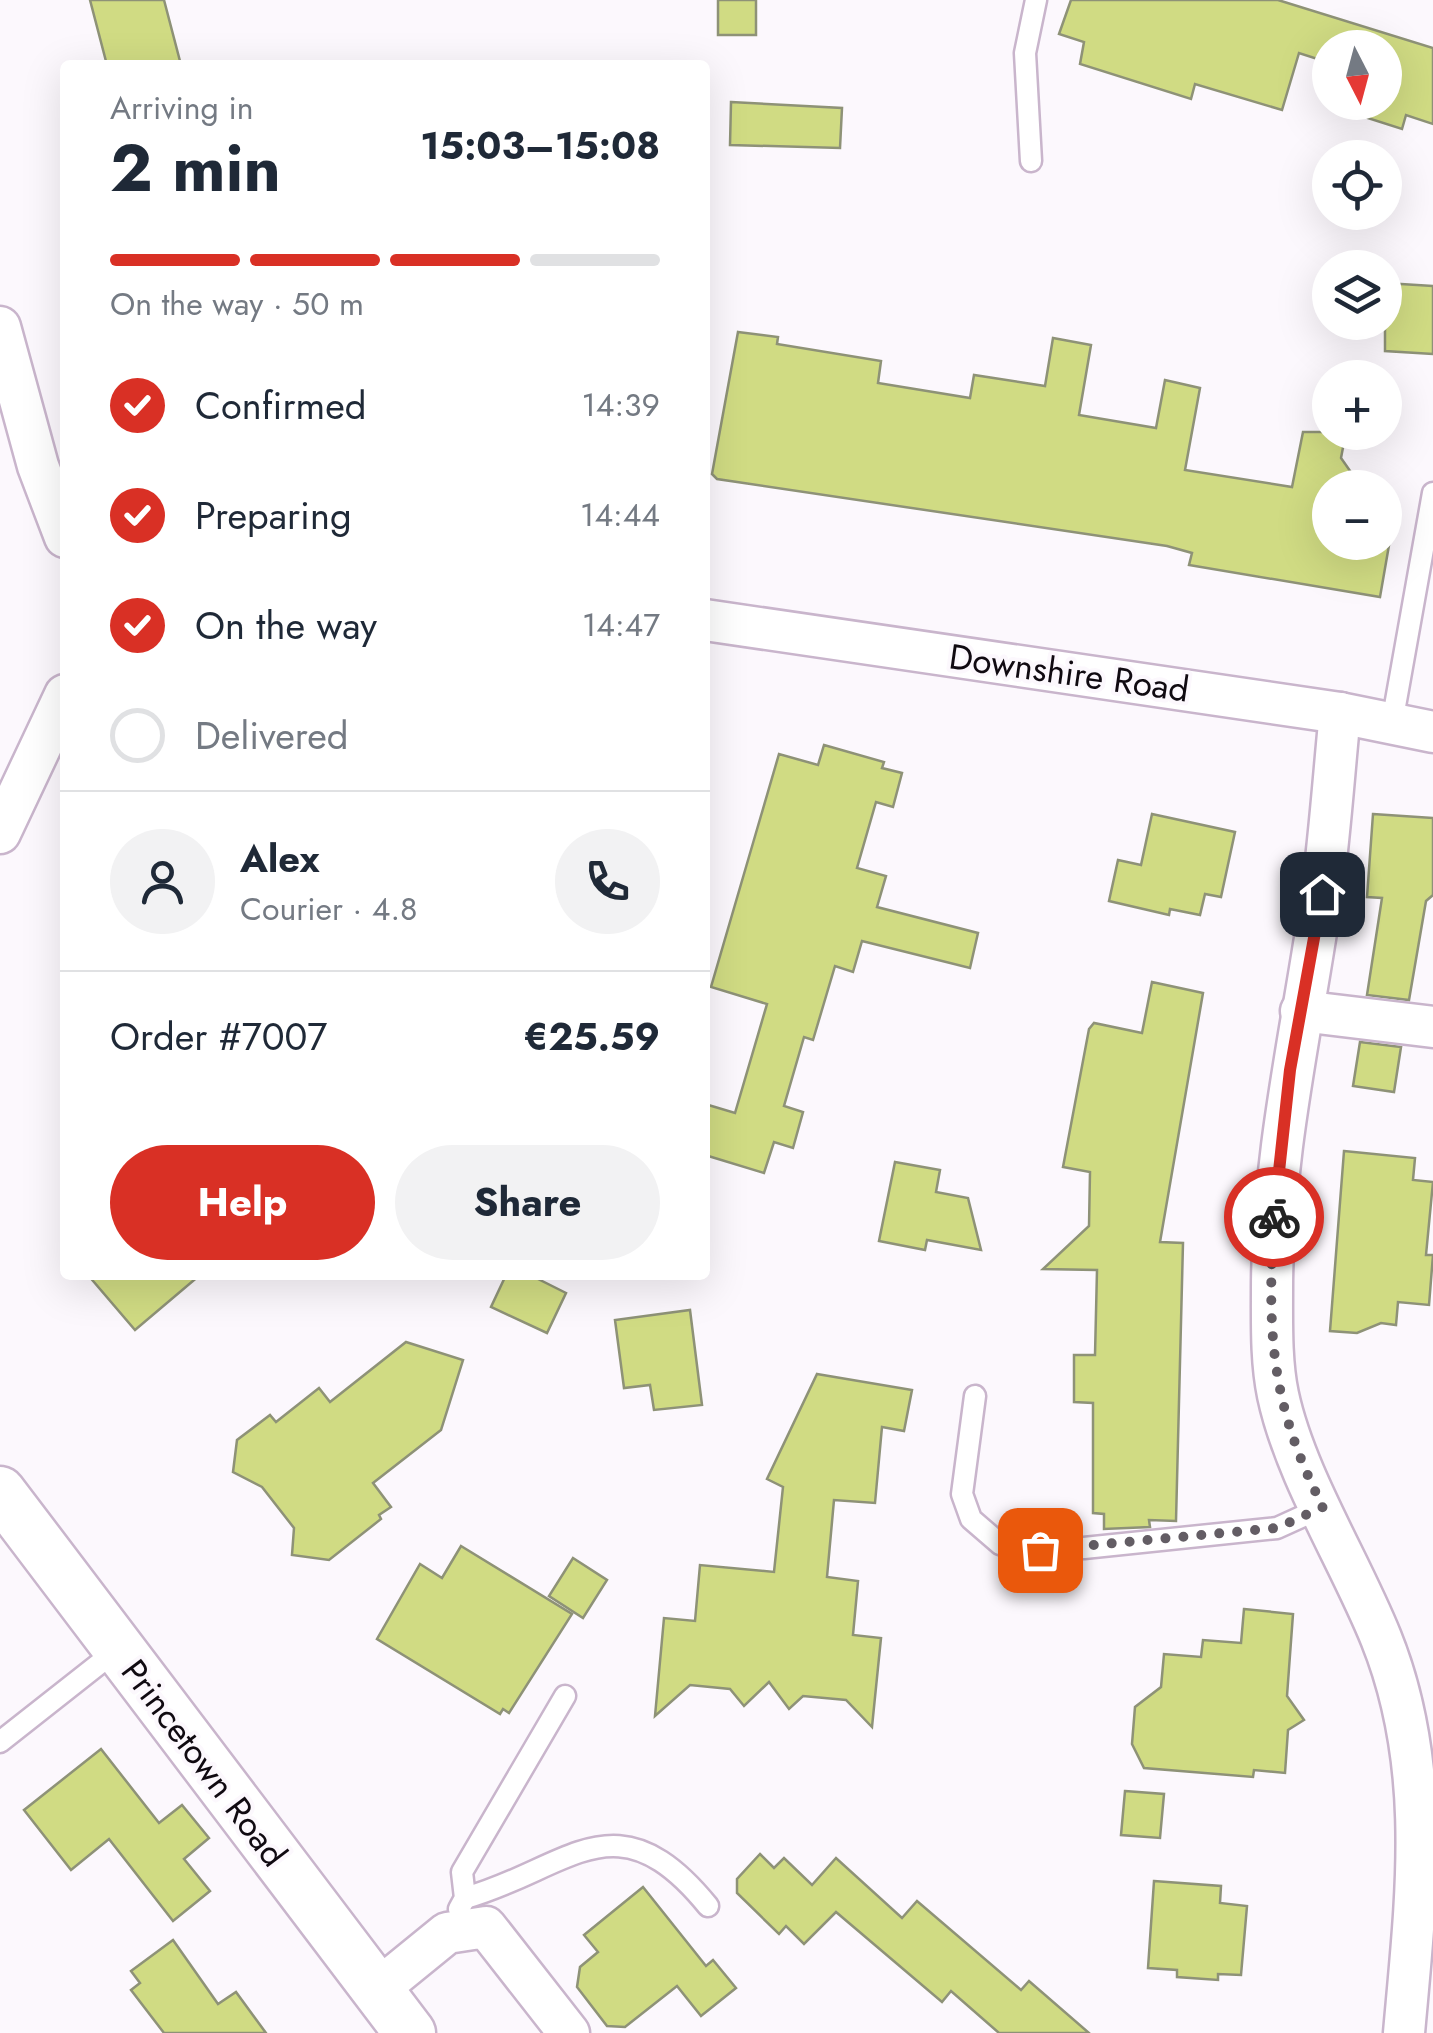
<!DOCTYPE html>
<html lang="en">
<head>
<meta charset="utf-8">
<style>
	body { margin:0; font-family:Jost,sans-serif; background:#f2f2f3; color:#1f2937; height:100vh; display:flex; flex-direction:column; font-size:38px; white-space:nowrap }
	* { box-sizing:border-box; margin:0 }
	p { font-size:32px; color:#747a83 }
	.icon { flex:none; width:55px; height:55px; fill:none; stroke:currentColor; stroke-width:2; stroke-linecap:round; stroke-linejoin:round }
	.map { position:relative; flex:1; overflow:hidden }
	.panel { position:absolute; left:60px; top:60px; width:650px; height:1220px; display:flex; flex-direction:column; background:#fff; border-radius:10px; box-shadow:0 10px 40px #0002 }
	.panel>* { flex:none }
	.needle { width:65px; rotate:174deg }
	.fabs { position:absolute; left:1312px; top:30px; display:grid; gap:20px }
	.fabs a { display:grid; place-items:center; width:90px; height:90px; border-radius:50%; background:#fff; box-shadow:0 10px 40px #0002; font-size:50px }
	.pin { position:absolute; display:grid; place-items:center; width:85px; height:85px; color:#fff; margin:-42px; border-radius:20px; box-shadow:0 5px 15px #0006 }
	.courier { position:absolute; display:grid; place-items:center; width:100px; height:100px; margin:-50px; border:8px solid #d93025; border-radius:50%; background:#fff; color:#222; box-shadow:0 2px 12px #0007 }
	.headline em { font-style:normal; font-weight:700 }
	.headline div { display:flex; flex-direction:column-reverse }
	.headline { display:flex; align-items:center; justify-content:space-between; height:170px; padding:0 50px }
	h1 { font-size:65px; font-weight:700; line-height:75px }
	.bar { display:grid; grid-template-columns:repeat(4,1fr); gap:15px 10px; align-content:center; height:120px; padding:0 50px }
	.bar i { height:12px; border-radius:8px; background:#e0e1e3 }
	.bar .current { background:#d93025 }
	.bar p { grid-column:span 4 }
	.line { display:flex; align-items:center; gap:25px; padding:0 50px; border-top:2px solid #e0e1e3 }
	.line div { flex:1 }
	.round { display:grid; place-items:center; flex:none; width:105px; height:105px; border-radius:52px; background:#f2f2f3 }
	ol { padding:0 50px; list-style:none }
	li { display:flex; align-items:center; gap:30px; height:110px }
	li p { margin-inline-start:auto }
	li .icon { padding:10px; border-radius:50%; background:#d93025; color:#fff; stroke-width:4 }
	li:last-child { color:#747a83 }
	li i { width:55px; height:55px; border:5px solid #e0e1e3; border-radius:50% }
	.cta { display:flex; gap:20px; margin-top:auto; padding:20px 50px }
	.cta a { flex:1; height:115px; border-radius:60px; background:#d93025; color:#fff; font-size:40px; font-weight:700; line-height:115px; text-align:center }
	.cta a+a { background:#f2f2f3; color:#1f2937 }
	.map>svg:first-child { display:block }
	.building { fill:#d0db83; stroke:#8e9277; stroke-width:2.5 }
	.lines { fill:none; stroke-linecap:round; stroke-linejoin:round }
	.service-casing { stroke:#c9b5cc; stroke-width:25 }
	.minor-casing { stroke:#c9b5cc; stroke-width:45 }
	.tertiary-casing { stroke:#c9b5cc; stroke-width:55 }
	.service { stroke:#fff; stroke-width:20 }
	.minor { stroke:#fff; stroke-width:40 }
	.tertiary { stroke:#fff; stroke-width:50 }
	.done { stroke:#635d64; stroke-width:10; stroke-dasharray:0 18 }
	.route { stroke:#d93025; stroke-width:12 }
	.labels { text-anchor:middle; stroke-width:8; stroke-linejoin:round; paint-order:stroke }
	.street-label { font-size:35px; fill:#100a11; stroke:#fcf8fd }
</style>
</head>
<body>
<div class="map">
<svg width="1433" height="2033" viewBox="0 0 1433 2033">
	<rect width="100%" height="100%" fill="#fcf8fd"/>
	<g class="building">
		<path d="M 90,0 L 164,0 L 181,65 L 107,65 Z"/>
		<rect x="718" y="0" width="38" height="35"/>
		<path d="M 1071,0 L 1278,0 L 1433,48 L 1433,124 L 1406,115 L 1402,129 L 1355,114 L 1359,102 L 1385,102 L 1385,48 L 1330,48 L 1330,63 L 1299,53 L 1282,110 L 1195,84 L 1191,99 L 1080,64 L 1084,42 L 1059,34 Z"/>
		<path d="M 731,102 L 842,108 L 840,148 L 730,145 Z"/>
		<path d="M 1385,283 L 1433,286 L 1433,354 L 1385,351 Z"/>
		<path d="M 738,332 L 778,337 L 777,344 L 881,361 L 878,383 L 970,398 L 974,375 L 1045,386 L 1053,338 L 1091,345 L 1079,415 L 1156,428 L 1165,380 L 1200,388 L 1185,470 L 1292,487 L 1303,432 L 1346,432 L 1341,458 L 1362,488 L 1330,488 L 1330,542 L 1385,542 L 1385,518 L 1392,528 L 1380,597 L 1189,565 L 1192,553 L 1167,546 L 717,479 L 712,474 Z"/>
		<path d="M 824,745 L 884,762 L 882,768 L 902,773 L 893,807 L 876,802 L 857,868 L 886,876 L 877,907 L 978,933 L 970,968 L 862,941 L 853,972 L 835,966 L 813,1040 L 804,1037 L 784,1106 L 803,1112 L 793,1148 L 774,1142 L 764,1173 L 705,1155 L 705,1104 L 735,1113 L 767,1004 L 711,987 L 779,754 L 818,765 Z"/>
		<path d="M 1152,814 L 1235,832 L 1221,897 L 1205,894 L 1200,915 L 1170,909 L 1169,915 L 1109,901 L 1118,860 L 1141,865 Z"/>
		<path d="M 1373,814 L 1433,818 L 1433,895 L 1426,901 L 1409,1000 L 1367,995 L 1382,898 L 1367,897 Z"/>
		<path d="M 1152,982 L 1203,993 L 1160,1242 L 1183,1243 L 1176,1521 L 1149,1520 L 1150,1527 L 1104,1529 L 1104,1514 L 1093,1513 L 1093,1403 L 1074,1402 L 1074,1355 L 1095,1355 L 1097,1270 L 1043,1269 L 1089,1226 L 1090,1172 L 1063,1167 L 1089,1029 L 1094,1023 L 1142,1033 Z"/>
		<path d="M 1360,1042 L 1401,1047 L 1394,1092 L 1353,1086 Z"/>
		<path d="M 1344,1151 L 1415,1158 L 1413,1180 L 1433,1182 L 1426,1255 L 1433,1255 L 1429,1305 L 1398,1302 L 1396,1325 L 1381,1323 L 1357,1333 L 1330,1331 Z"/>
		<path d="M 895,1162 L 940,1170 L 936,1192 L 968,1198 L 981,1250 L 927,1240 L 925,1250 L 879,1241 Z"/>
		<path d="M 88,1275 L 200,1275 L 135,1330 Z"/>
		<path d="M 506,1275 L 530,1275 L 566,1293 L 547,1333 L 491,1307 Z"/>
		<path d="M 690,1310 L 702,1405 L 654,1410 L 650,1385 L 624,1388 L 615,1320 Z"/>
		<path d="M 406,1342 L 463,1360 L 441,1430 L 373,1483 L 391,1507 L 379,1515 L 381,1519 L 329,1560 L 292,1555 L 294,1528 L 262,1487 L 233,1472 L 237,1440 L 270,1415 L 276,1422 L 319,1388 L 330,1402 Z"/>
		<path d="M 817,1374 L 912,1390 L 904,1431 L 882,1427 L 875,1503 L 834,1500 L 827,1577 L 858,1581 L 853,1635 L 881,1638 L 872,1727 L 846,1700 L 803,1696 L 789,1709 L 769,1682 L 744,1706 L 730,1689 L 690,1685 L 655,1716 L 664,1618 L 695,1621 L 700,1565 L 774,1572 L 783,1487 L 767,1479 Z"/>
		<path d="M 461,1546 L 572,1614 L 509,1713 L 503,1709 L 500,1714 L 377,1639 L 420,1564 L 442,1578 Z"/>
		<path d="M 573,1558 L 607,1580 L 583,1618 L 549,1596 Z"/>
		<path d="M 1244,1609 L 1293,1614 L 1287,1696 L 1304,1720 L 1288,1730 L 1285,1773 L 1254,1770 L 1253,1777 L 1144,1768 L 1132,1744 L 1135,1707 L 1161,1687 L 1164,1654 L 1201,1657 L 1203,1640 L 1241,1643 Z"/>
		<path d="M 101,1749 L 159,1823 L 182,1805 L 209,1838 L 184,1859 L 210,1891 L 173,1921 L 109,1839 L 71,1870 L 24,1810 Z"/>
		<path d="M 1125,1791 L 1164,1794 L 1160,1838 L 1121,1835 Z"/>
		<path d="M 760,1854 L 774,1868 L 784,1858 L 812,1885 L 836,1858 L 902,1918 L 917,1901 L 1021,1990 L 1029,1981 L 1089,2033 L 999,2033 L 951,1991 L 942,2002 L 836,1912 L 804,1944 L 786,1926 L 779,1934 L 737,1893 L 737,1879 Z"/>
		<path d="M 1154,1881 L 1221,1886 L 1220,1903 L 1247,1906 L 1241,1975 L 1218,1974 L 1218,1980 L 1177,1977 L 1177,1970 L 1148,1968 Z"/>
		<path d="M 643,1887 L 706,1966 L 713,1960 L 736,1988 L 701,2016 L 677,1986 L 625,2027 L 607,2026 L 577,1987 L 580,1967 L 598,1952 L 584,1935 Z"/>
		<path d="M 173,1940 L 218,2004 L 236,1992 L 266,2033 L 164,2033 L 131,1990 L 140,1983 L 131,1971 Z"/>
	</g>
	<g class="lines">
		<defs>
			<g id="service">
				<path d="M 1031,161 L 1025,53 L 1036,0"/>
				<path d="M 1392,723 L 1433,493"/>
				<path d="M 975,1396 L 962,1494 L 971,1519 L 1000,1544 L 1019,1550 L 1084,1548 L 1277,1528 L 1323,1507"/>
				<path d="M 0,1742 L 118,1649"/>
				<path d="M 465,1898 C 569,1869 616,1793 708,1906"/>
				<path d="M 459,1909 L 465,1898 L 462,1872 L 565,1696"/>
			</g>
			<g id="minor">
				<path d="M 0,327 L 38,466 L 65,537"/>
				<path d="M 705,620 L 1340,713 L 1433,732"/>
				<path d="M 1340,713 C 1334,773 1330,833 1322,893 C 1303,1026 1272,1154 1272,1290 C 1272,1324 1271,1362 1278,1395 C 1295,1475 1350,1561 1381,1638 C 1433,1767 1416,1898 1404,2033"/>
				<path d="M 0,833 L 65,695"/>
				<path d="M 1301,1011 L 1433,1027"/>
				<path d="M 377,1990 L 447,1933 L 486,1927 L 569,2033"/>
			</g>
			<path id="tertiary" d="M 0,1492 L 410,2033"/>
		</defs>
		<use href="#service" class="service-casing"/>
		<use href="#minor" class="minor-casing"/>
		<use href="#tertiary" class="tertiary-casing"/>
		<use href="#service" class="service"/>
		<use href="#minor" class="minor"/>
		<use href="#tertiary" class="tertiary"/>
	</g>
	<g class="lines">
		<path class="done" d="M 1040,1550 L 1277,1528 L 1323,1507 C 1270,1404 1267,1330 1274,1217"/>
		<path class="route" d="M 1274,1217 L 1290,1070 L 1322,894"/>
	</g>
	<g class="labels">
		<g class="street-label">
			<text transform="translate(1069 673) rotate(8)" y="12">Downshire Road</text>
			<text transform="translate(204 1763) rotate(53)" y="12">Princetown Road</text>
		</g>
	</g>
</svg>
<div class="fabs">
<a><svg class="needle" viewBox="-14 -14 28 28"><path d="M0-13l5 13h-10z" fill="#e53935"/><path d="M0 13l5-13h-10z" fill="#747a83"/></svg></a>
<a><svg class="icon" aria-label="locate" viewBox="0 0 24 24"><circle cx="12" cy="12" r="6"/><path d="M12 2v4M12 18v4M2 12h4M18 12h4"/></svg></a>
<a><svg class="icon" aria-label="layers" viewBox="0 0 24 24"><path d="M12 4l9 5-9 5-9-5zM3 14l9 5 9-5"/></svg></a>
<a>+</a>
<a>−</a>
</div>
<div class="pin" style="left:1040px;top:1550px;background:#ea580c"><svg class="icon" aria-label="bag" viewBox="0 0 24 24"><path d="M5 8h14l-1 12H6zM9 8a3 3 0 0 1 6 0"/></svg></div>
<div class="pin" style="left:1322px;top:894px;background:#1f2937"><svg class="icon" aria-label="home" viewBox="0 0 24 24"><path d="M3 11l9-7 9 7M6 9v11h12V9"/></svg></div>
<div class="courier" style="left:1274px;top:1217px"><svg class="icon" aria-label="bike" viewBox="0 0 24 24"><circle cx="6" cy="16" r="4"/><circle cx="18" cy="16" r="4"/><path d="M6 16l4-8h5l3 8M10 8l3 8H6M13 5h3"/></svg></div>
<section class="panel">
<div class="headline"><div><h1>2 min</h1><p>Arriving in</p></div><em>15:03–15:08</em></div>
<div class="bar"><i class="current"></i><i class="current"></i><i class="current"></i><i></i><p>On the way · 50 m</p></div>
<ol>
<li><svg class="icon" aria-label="check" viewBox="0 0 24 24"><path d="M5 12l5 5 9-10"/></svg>Confirmed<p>14:39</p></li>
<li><svg class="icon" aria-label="check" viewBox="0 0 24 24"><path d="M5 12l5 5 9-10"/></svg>Preparing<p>14:44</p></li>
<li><svg class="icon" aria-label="check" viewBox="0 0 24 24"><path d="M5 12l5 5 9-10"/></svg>On the way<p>14:47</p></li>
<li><i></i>Delivered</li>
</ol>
<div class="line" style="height:180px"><a class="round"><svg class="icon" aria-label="person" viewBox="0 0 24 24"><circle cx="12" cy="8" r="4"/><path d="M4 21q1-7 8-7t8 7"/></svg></a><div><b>Alex</b><p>Courier · 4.8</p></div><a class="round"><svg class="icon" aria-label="phone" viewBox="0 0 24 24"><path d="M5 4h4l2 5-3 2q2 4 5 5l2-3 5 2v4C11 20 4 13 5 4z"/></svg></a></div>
<div class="line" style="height:130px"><div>Order #7007</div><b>€25.59</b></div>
<div class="cta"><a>Help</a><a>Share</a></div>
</section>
</div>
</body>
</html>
